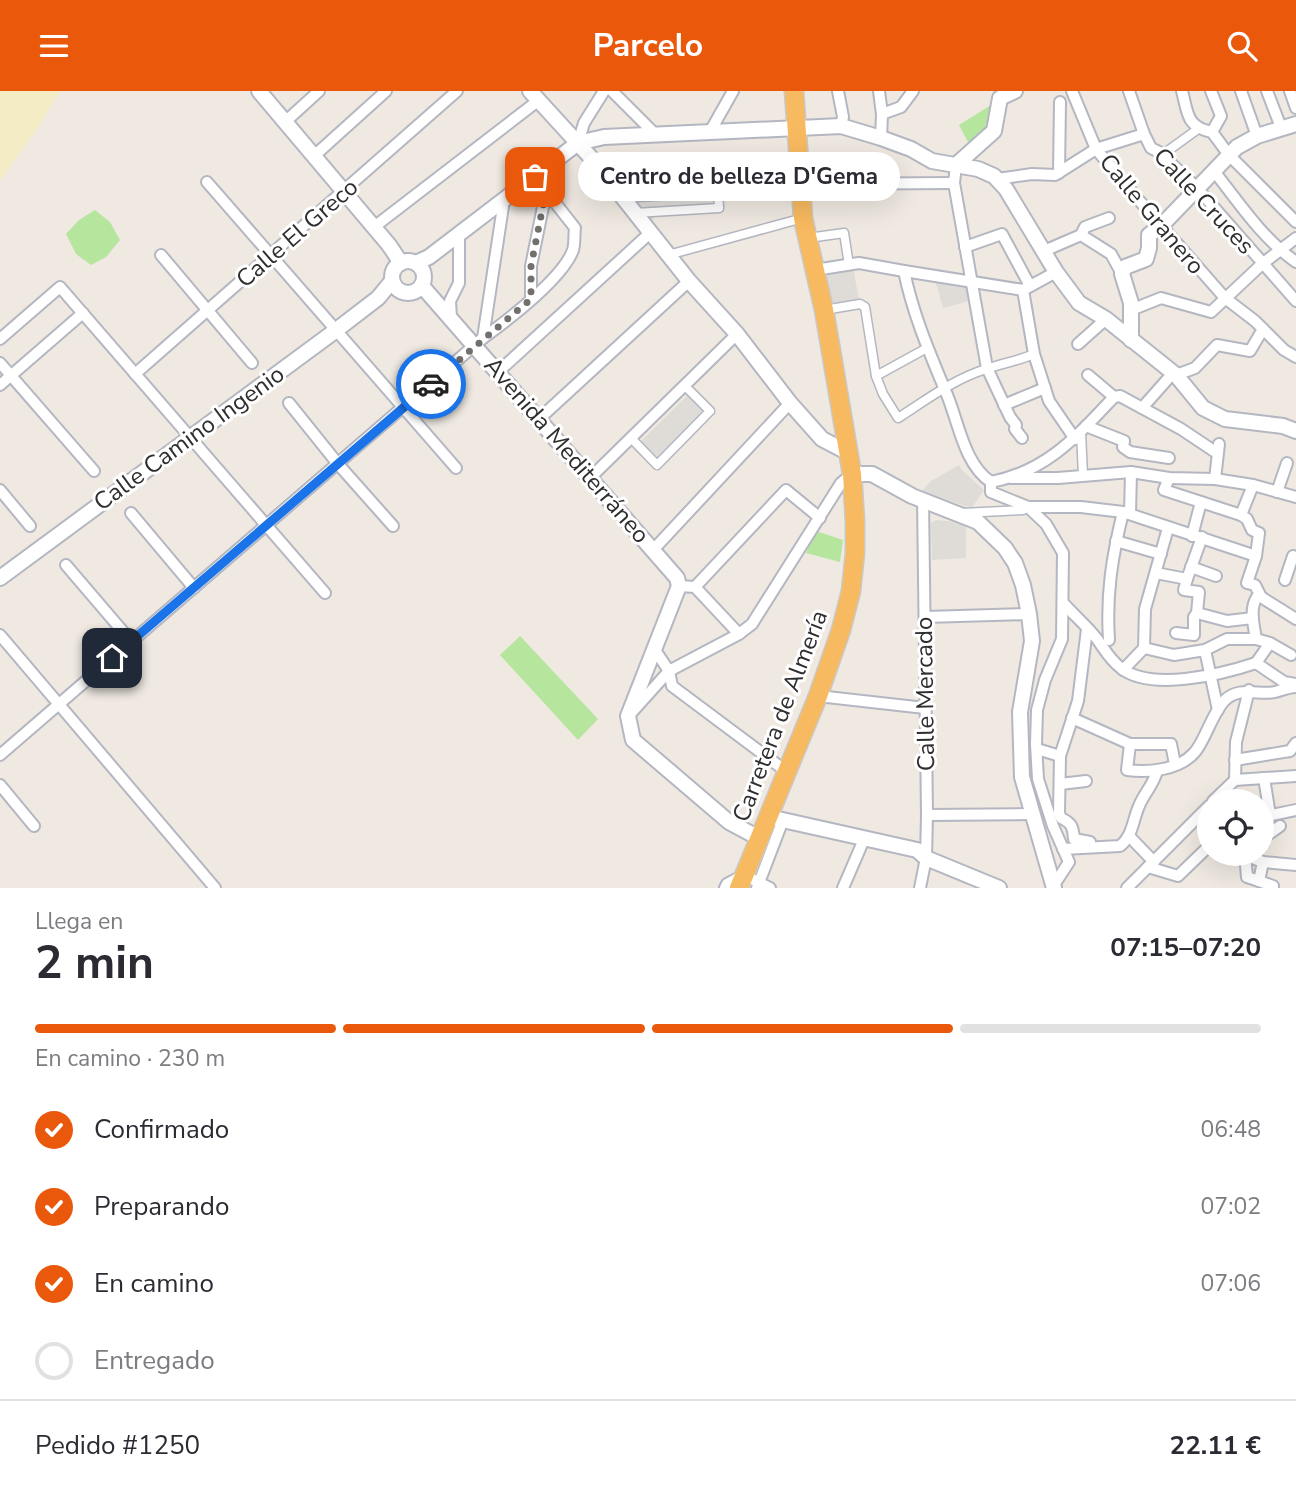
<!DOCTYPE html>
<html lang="es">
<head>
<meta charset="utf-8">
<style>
	body { margin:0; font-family:"Nunito Sans",sans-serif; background:#f7f7f7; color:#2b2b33; height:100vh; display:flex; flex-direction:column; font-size:26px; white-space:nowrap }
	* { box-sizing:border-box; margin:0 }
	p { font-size:23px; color:#7c7c81 }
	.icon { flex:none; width:38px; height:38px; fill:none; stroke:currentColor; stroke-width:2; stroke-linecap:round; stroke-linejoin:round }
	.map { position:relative; height:797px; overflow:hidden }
	.drawer { display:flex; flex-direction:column; background:#fff; flex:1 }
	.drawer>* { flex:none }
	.tools { position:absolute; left:1197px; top:698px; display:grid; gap:14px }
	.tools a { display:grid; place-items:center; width:77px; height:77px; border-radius:50%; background:#fff; box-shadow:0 7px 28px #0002; font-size:35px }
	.pin { position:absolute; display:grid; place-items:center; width:60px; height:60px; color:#fff; margin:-30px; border-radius:14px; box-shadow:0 4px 10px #0006 }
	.courier { position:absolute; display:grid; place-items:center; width:70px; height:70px; margin:-35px; border:5px solid #1a73e8; border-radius:50%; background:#fff; color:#222; box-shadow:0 2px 9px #0007 }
	.bubble { position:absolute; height:49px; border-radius:24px; background:#fff; box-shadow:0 7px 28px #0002; font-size:23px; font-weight:700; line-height:49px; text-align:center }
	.summary em { font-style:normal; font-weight:700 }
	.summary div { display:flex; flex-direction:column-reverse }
	.summary { display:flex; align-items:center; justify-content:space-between; height:119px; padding:0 35px }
	h1 { font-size:46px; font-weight:700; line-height:52px }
	.bar { display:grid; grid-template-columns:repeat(4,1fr); gap:10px 7px; align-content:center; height:84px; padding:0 35px }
	.bar i { height:9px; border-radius:5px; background:#e1e1e2 }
	.bar .selected { background:#ea580c }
	.bar p { grid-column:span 4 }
	.line { display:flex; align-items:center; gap:18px; padding:0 35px; border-top:2px solid #e1e1e2 }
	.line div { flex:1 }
	ol { padding:0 35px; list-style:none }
	li { display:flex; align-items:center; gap:21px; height:77px }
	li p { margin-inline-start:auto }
	li .icon { padding:7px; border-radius:50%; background:#ea580c; color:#fff; stroke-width:4 }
	li:last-child { color:#7c7c81 }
	li i { width:38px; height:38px; border:4px solid #e1e1e2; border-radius:50% }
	header { display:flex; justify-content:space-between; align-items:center; height:91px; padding:0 35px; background:#ea580c; color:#fff; font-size:32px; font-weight:700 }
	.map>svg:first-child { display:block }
	.green { fill:#b6e59e }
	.sand { fill:#f3ecc5 }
	.plaza { fill:#dfdcd8 }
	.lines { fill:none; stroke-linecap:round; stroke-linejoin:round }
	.pedestrian-casing { stroke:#b4b7c1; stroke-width:11 }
	.minor-casing { stroke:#b4b7c1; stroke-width:14 }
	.tertiary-casing { stroke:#b4b7c1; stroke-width:18 }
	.trunk-casing { stroke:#c9c9c9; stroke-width:21 }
	.pedestrian { stroke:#fff; stroke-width:8 }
	.minor { stroke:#fff; stroke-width:10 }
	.tertiary { stroke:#fff; stroke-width:14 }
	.trunk { stroke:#f8ba60; stroke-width:18 }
	.done { stroke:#726f6d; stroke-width:7; stroke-dasharray:0 12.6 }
	.route { stroke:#1a73e8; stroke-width:9 }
	.labels { text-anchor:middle; stroke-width:6; stroke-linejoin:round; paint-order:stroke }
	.street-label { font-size:24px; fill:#2e2e2e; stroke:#fff }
</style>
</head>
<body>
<header><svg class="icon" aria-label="menu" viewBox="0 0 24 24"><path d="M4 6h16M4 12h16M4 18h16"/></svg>Parcelo<svg class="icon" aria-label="search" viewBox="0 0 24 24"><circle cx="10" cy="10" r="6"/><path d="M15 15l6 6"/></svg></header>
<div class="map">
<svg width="1296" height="797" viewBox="0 0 1296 797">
	<rect width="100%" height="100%" fill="#efe9e1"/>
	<g class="green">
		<path d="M 991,14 L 984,42 L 968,51 L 959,34 Z"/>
		<path d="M 95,119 L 110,131 L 120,149 L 106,166 L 91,174 L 76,163 L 66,143 L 79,129 Z"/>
		<path d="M 816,440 L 843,449 L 840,471 L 806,462 Z"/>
		<path d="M 520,545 L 598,628 L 578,649 L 500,564 Z"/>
	</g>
	<path class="sand" d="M 0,0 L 60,0 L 37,38 L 0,90 Z"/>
	<g class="plaza">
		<path d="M 723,96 L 724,121 L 654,125 L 653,130 L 631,103 Z"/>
		<path d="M 853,177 L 860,213 L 830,220 L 822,184 Z"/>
		<path d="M 935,189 L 968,195 L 969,210 L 943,217 Z"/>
		<path d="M 692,300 L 710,318 L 653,375 L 633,358 Z"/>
		<path d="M 959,374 L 962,379 L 984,399 L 972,417 L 921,401 L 931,390 Z"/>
		<path d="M 936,429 L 948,430 L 966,435 L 966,467 L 932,469 L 931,432 Z"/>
	</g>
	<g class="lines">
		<defs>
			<g id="pedestrian">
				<path d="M 1162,64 L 1198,38"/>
				<path d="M 622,107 L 718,101 L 719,117 L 635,122"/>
				<path d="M 808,147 L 844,142 L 849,174"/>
				<path d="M 668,164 L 803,127"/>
				<path d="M 824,219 L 860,213 L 865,216 L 876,285 L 883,303 L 898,327 C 926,309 954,288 986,278 C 1003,272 1018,270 1034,263"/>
				<path d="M 876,285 L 927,257"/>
				<path d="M 1081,341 L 1083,385"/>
				<path d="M 631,347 L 657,374 L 710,320 L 685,295"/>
				<path d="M 962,422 L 1023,419 L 1028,416"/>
			</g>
			<g id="minor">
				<path d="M 612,0 L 655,43"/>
				<path d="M 838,0 L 843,26 L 841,35"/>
				<path d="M 879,0 L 882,23 L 881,47"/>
				<path d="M 1072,0 L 1096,58 L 1137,107 L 1225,207 L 1255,230 L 1284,259 L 1296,266"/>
				<path d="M 1129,0 L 1144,43 L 1151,57 L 1159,61 L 1197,97 L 1296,210"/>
				<path d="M 1182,0 C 1188,22 1186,36 1212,41"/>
				<path d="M 1211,0 L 1221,25 L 1212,41 L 1229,64 L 1296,131"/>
				<path d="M 1241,0 L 1257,45"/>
				<path d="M 1267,0 L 1282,39"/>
				<path d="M 1290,0 L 1296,17"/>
				<path d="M 882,23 L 901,16 L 913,0"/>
				<path d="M 285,31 L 319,0"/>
				<path d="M 711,39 L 733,0"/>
				<path d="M 578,52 L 584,32 L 604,0"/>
				<path d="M 314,65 L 386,0"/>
				<path d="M 956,74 L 954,92 L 987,277 L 1010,326 L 1016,334 L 1015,338 L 1022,347"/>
				<path d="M 1214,80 C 1239,112 1262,147 1296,171"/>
				<path d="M 1059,82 L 1060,11"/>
				<path d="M 997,88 L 1032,83 L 1055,84 L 1096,58 L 1144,43"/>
				<path d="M 207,91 L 456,377"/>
				<path d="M 801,93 L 954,92"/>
				<path d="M 374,136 L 539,9"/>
				<path d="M 1081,144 L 1085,136 L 1109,127"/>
				<path d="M 965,156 L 1002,143 L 1030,195"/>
				<path d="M 1044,160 L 1081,144 L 1111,163 L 1122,183"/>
				<path d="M 161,164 L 252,272"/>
				<path d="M 815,179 L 859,172 L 904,180 C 913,223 928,258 945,299 C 958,327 963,373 991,391"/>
				<path d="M 904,180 L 1023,199 L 1056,181"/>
				<path d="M 1023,199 L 1034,263 L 1049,310 L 1075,348"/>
				<path d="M 531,208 L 531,175 L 546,101"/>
				<path d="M 1131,219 L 1161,207 L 1211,221 L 1262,173 L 1296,147"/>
				<path d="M 451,227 L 450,210 L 459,192 L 459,143"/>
				<path d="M 483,247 L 504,109"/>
				<path d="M 0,248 L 60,196 L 325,502"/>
				<path d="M 1078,253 L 1106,228"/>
				<path d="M 0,272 L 94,380"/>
				<path d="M 498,281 L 650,142"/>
				<path d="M 135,283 L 457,0"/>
				<path d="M 1088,284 L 1114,306 L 1120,305 L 1181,338 L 1217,362"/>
				<path d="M 1176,284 L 1195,277 L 1217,254 L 1250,260 L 1263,238"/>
				<path d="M 0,294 L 83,222"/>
				<path d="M 289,312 L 338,373 L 393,435"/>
				<path d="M 1004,314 L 1045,297"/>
				<path d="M 1142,317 L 1173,282"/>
				<path d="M 539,328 L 689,190"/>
				<path d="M 1086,335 L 1124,350 L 1123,356 L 1130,361 L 1169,367"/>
				<path d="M 591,386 L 737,243"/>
				<path d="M 1011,387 L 1058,387 L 1131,381 L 1169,387 L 1215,388 L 1253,394 L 1296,406"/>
				<path d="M 1169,387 L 1164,399 L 1241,424"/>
				<path d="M 1215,388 L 1219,353"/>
				<path d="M 991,391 L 991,401 L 1028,416 L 1046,433 L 1063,462 L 1062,548 L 1045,589 L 1037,619 L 1036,653 L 1038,688 L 1053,735 L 1069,771 L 1054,794"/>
				<path d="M 991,391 C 1047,380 1076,346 1114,306"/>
				<path d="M 1253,394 L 1241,424 L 1247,428 L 1252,439 L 1259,442 L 1256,465 L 1247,492 L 1255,494 L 1261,506 L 1257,506 C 1249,518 1254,535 1256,548"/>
				<path d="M 0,399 L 30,435"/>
				<path d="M 1277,401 L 1287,372"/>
				<path d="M 1028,416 L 1081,416 L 1123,421 L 1256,465"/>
				<path d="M 131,422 L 194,497"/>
				<path d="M 1130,423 L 1131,381"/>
				<path d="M 1192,445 L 1201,411"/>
				<path d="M 1116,450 L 1161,463"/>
				<path d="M 654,458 L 790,312"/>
				<path d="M 66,474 L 131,550"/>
				<path d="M 1191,476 L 1216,485"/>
				<path d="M 1156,482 L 1187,488 L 1184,499 L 1199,501 L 1197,522 L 1227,530 L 1253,527"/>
				<path d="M 1187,488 L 1202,446"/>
				<path d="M 1285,489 L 1293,465"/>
				<path d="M 679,495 L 695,496 L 739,543"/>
				<path d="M 695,496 L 786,399 L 820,427"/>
				<path d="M 1261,506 L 1296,528"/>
				<path d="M 1064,513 C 1075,525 1088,536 1097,548 C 1105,559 1110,569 1121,577 C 1151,601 1223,583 1256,572 L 1284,591 L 1296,593"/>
				<path d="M 925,526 L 1029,523"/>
				<path d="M 1176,542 L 1194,544 L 1194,526 L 1197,522"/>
				<path d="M 0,544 L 215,797"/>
				<path d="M 1109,549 C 1106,503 1112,466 1123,421"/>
				<path d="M 1270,552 L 1291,564"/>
				<path d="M 1144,557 L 1174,564 L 1205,559 L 1227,548 L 1256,548 L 1270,552 L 1256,572"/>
				<path d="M 655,559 L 669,580 L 672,595 L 787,681"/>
				<path d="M 1205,559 L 1218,619"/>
				<path d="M 1123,579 L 1144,557 L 1145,518 L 1168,437"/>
				<path d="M 818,605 L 925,617"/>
				<path d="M 633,620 L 669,580 L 739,543 L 752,533 L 841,392 L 852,383"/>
				<path d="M 1072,627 L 1130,653 L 1171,653 L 1175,673"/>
				<path d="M 1130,653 L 1127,679 C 1148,682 1179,679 1194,662 C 1204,652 1212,623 1224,610 C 1239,594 1260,605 1275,601 C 1283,599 1288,596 1296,596"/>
				<path d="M 1037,658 L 1060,665 L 1078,610 L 1087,538"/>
				<path d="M 0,664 L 483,247 C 508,229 563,187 573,159 C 575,153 574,143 575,137 L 535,86"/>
				<path d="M 1060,665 L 1059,722 L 1061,727 C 1072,732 1073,736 1074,748 L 1090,751"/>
				<path d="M 1235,669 L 1290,660 L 1296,652"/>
				<path d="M 1264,687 L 1270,724"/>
				<path d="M 1235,689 L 1236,651 L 1249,599"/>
				<path d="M 1060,693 L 1086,690"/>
				<path d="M 0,694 L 34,735"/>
				<path d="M 1213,710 L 1235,689 L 1296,685"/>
				<path d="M 927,724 L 1033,723"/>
				<path d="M 1262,726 L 1296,719"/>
				<path d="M 1129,745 L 1154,771"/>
				<path d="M 1262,748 L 1280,735"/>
				<path d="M 1063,758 L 1120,755 C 1133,745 1133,728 1139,715 C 1144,702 1153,695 1157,680"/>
				<path d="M 1242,763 L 1263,771 L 1296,774"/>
				<path d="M 1245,763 L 1247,786 L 1259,790"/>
				<path d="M 1263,771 L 1259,790 L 1273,795 L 1273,797"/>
				<path d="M 1148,776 L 1178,785 L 1209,755"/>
				<path d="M 725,797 L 727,793 L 744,784 L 770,797"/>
				<path d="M 757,797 L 783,729"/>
				<path d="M 843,797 L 865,746"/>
				<path d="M 920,797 L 926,767 L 927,724 L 923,408"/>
				<path d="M 1127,797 L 1209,715"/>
			</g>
			<g id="tertiary">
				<path d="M 259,0 L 389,154 L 401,172"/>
				<path d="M 530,0 L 594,70 L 689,190 L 737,243 L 790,312 L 822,348 L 847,361"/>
				<path d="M 956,74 L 994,40 L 1000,7 L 1015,0"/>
				<circle cx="408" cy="186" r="16"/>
				<path d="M 416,172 L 429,166 L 578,52 L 604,46 L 841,35 L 881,47 L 911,58 L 932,70 L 978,78 L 994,85 L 1006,98 L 1056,181 L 1079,212 L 1106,228 L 1176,284 L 1203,317 L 1225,328 L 1283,335 L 1296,340"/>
				<path d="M 422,195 L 677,487 L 679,495 L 628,625 L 633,649 L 729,731 L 759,747"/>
				<path d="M 1131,249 L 1131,212 L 1122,183 L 1125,176 L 1146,168 L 1149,157 L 1149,144 L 1162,134 L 1237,56 L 1257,45 L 1296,33"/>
				<path d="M 852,383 L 872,383 L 912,405 L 978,431 L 1005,457 L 1015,472 L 1023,494 L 1029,523 L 1032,550 L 1020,621 L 1022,686 L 1054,797"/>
				<path d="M 0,487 L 335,240 L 378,207 L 392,190"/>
				<path d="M 769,726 L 917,759 L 926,767 L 999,797"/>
			</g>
			<path id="trunk" d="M 739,797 L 818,605 L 841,539 L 851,500 L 855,462 L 855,430 L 852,383 L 824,219 L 803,127 L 794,0"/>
		</defs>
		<use href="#pedestrian" class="pedestrian-casing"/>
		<use href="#minor" class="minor-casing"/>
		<use href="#tertiary" class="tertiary-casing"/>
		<use href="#trunk" class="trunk-casing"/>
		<use href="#pedestrian" class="pedestrian"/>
		<use href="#minor" class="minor"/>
		<use href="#tertiary" class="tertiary"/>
		<use href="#trunk" class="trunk"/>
	</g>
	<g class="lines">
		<path class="done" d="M 431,293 L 531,208 L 531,175 L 546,100 L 535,86"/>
		<path class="route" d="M 112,567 L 431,293"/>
	</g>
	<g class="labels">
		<g class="street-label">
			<text transform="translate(1204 110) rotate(47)" y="8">Calle Cruces</text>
			<text transform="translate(1152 123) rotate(50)" y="8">Calle Granero</text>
			<text transform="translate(297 142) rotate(-41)" y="8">Calle El Greco</text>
			<text transform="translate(189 347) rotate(-36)" y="8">Calle Camino Ingenio</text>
			<text transform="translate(567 359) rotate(49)" y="8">Avenida Mediterráneo</text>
			<text transform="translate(925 603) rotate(-91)" y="8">Calle Mercado</text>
			<text transform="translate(780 625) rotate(-69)" y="8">Carretera de Almería</text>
		</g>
	</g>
</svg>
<div class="tools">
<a><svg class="icon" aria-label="locate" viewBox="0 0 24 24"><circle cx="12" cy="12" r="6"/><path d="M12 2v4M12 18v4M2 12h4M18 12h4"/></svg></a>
</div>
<div class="pin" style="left:535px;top:86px;background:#ea580c"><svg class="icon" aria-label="bag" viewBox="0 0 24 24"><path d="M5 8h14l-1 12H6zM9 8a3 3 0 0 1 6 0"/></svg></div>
<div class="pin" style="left:112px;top:567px;background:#1f2937"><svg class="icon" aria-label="home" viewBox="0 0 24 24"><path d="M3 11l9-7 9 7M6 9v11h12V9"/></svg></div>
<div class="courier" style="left:431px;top:293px"><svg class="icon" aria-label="car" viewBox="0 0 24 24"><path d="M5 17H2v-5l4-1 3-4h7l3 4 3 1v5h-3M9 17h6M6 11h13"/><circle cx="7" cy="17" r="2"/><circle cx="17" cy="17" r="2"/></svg></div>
<div class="bubble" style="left:578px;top:61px;width:322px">Centro de belleza D'Gema</div>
</div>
<section class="drawer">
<div class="summary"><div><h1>2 min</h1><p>Llega en</p></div><em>07:15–07:20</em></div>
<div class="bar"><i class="selected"></i><i class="selected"></i><i class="selected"></i><i></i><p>En camino · 230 m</p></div>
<ol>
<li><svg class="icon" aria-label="check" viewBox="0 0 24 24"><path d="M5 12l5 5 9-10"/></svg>Confirmado<p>06:48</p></li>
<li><svg class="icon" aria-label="check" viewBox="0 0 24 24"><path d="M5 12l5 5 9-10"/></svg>Preparando<p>07:02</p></li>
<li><svg class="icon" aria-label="check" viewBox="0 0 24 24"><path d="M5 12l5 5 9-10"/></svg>En camino<p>07:06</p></li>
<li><i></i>Entregado</li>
</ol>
<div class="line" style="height:91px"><div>Pedido #1250</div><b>22.11 €</b></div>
</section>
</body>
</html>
